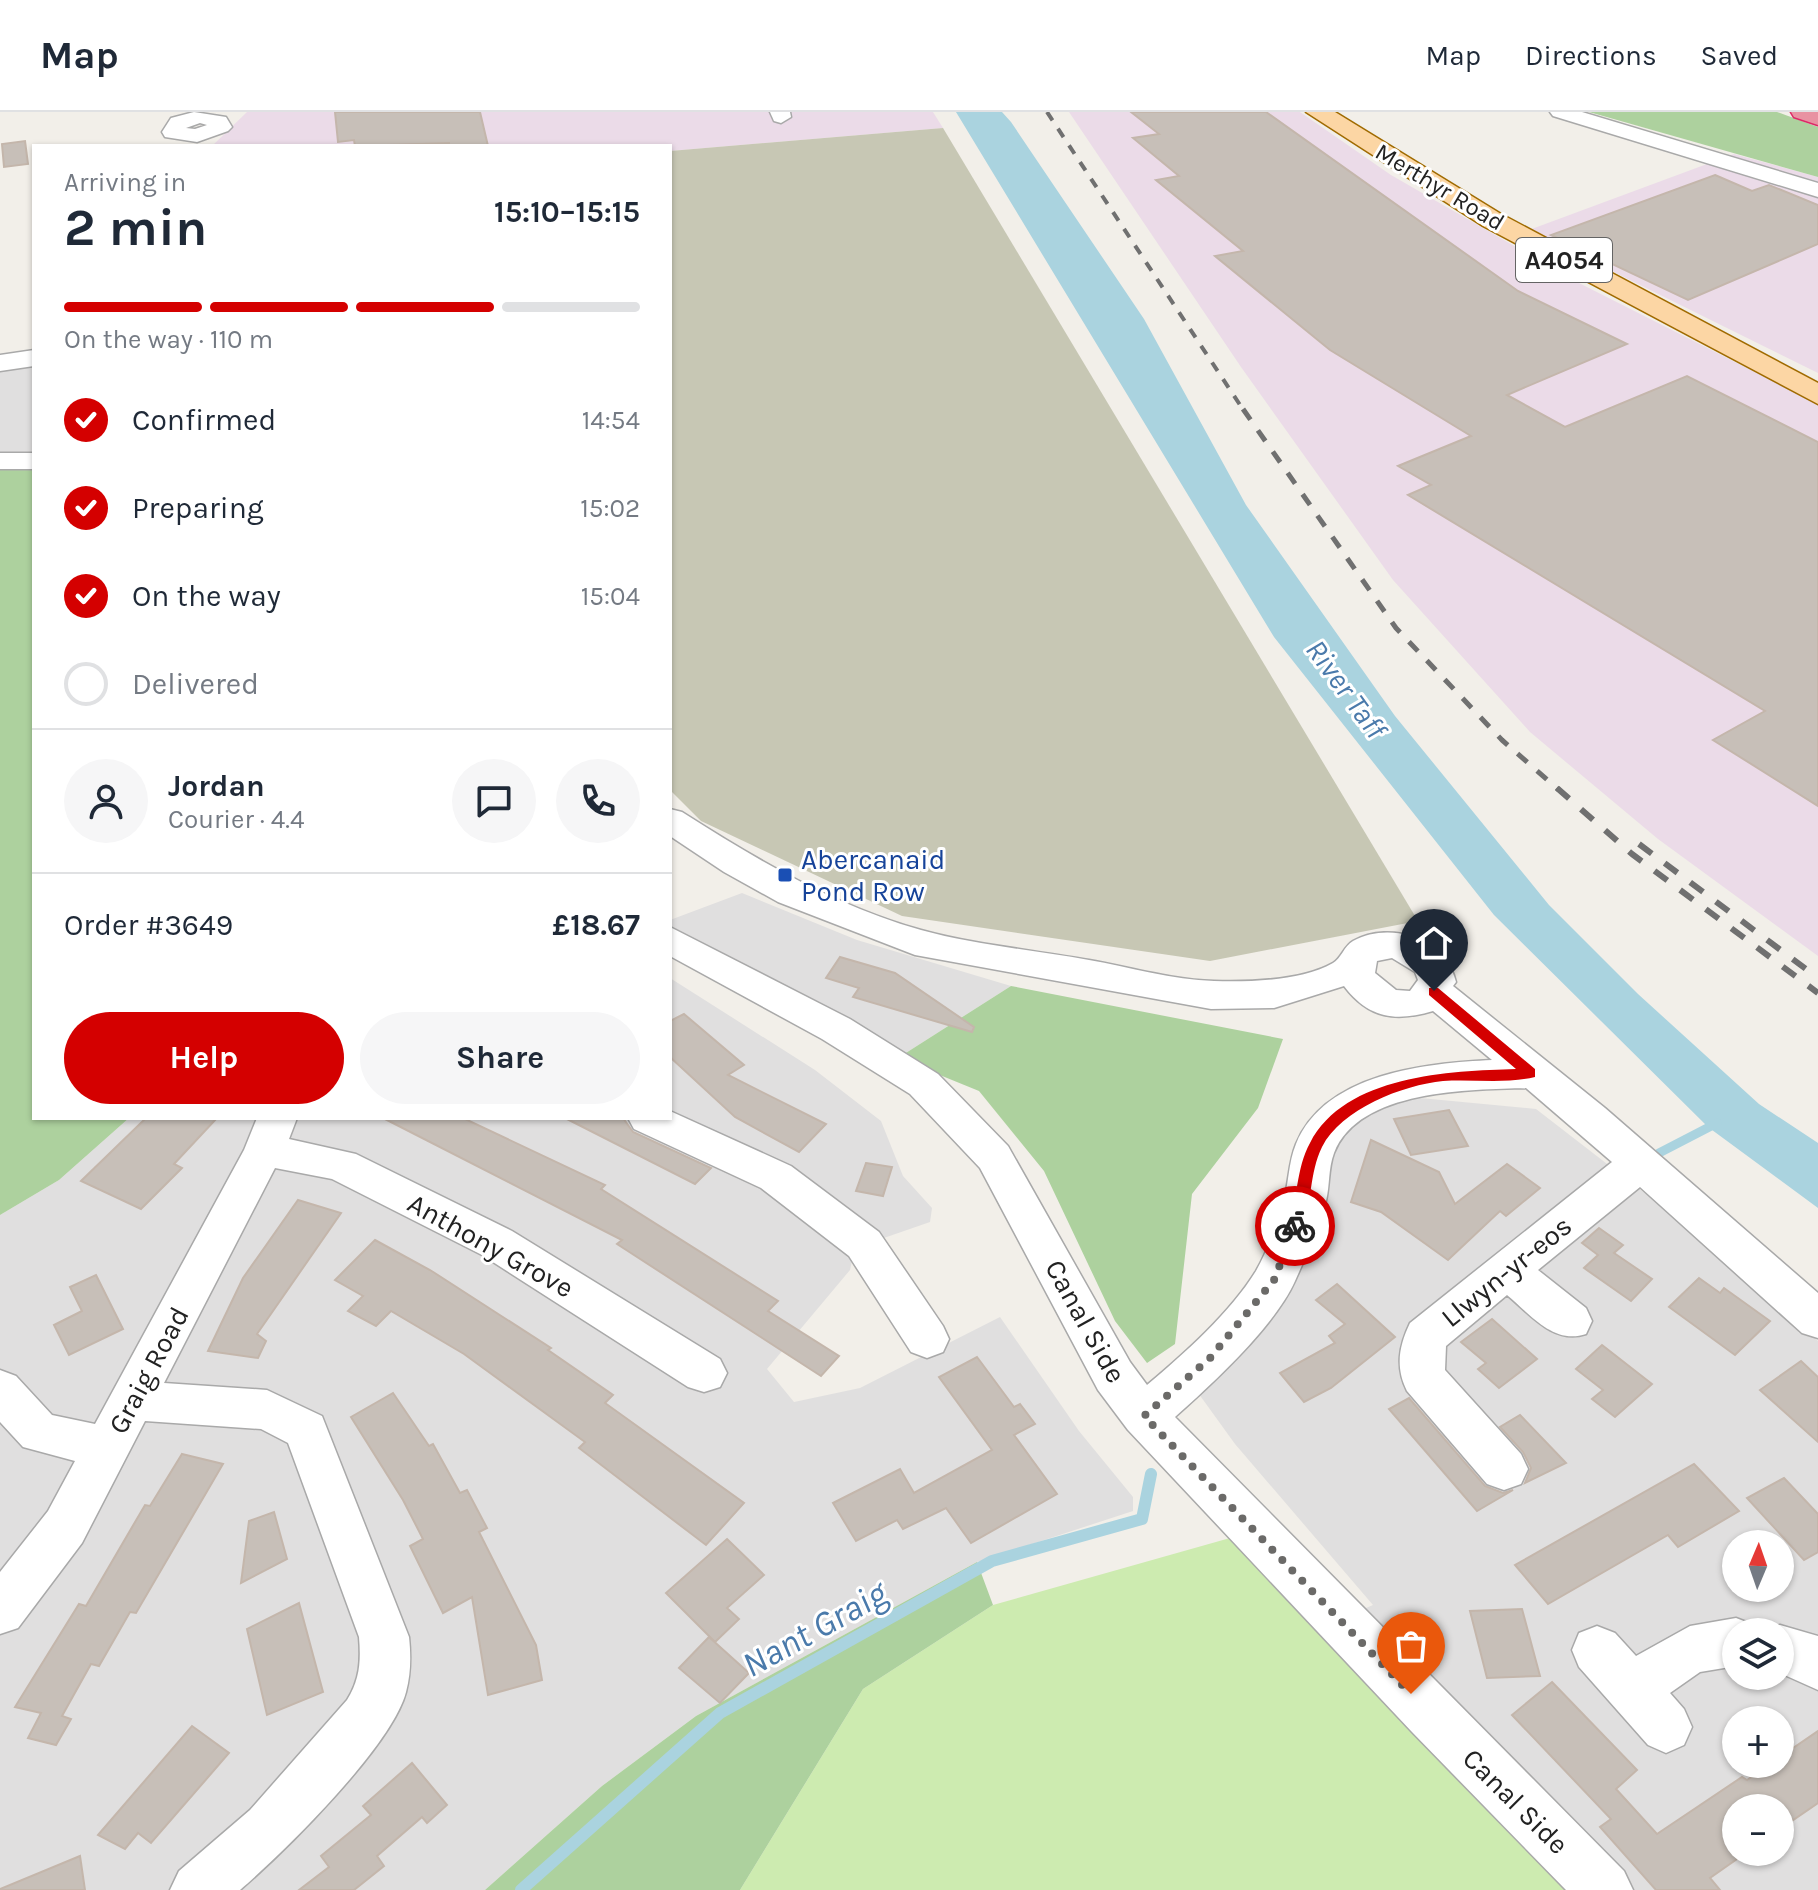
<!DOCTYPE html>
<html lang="en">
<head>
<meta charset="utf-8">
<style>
	body { margin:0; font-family:Karla,sans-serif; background:#f6f6f7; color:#1f2937; height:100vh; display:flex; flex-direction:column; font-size:30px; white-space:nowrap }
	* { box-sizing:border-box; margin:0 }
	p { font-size:26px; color:#747a83 }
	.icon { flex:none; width:44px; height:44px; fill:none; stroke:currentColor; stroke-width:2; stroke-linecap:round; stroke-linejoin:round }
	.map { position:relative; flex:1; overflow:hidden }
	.sheet { position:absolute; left:32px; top:32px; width:640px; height:976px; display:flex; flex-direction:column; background:#fff; border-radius:0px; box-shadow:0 2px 6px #0004 }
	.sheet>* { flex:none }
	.needle { width:52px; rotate:2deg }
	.tools { position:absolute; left:1722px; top:1418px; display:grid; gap:16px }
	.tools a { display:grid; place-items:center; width:72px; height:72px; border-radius:50%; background:#fff; box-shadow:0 2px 6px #0004; font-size:40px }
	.pin { position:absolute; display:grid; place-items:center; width:68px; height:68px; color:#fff; margin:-82px -34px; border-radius:50% 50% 50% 0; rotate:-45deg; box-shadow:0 0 8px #0007 }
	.pin .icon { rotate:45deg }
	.courier { position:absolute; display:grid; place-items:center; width:80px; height:80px; margin:-40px; border:6px solid #d40000; border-radius:50%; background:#fff; color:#222; box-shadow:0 2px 10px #0007 }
	.headline em { font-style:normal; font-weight:700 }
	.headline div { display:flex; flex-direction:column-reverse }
	.headline { display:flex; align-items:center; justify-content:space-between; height:136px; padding:0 32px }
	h1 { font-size:52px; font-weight:700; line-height:60px }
	.bar { display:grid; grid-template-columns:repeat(4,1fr); gap:12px 8px; align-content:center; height:96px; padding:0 32px }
	.bar i { height:10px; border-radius:6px; background:#e0e1e3 }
	.bar .selected { background:#d40000 }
	.bar p { grid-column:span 4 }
	.line { display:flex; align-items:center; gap:20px; padding:0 32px; border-top:2px solid #e0e1e3 }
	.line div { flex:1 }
	.round { display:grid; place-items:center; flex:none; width:84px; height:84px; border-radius:42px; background:#f6f6f7 }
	ol { padding:0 32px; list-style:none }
	li { display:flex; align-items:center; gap:24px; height:88px }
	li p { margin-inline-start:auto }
	li .icon { padding:8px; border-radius:50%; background:#d40000; color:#fff; stroke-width:4 }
	li:last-child { color:#747a83 }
	li i { width:44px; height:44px; border:4px solid #e0e1e3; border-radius:50% }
	.action { display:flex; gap:16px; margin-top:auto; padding:16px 32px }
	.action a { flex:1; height:92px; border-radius:48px; background:#d40000; color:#fff; font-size:32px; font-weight:700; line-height:92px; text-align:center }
	.action a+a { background:#f6f6f7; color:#1f2937 }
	header { display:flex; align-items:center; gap:48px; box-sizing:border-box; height:112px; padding:0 40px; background:#fff; border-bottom:2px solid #e0e1e3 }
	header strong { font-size:38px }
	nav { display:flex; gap:44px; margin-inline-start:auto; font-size:28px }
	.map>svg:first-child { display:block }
	.residential { fill:#e0dfdf; fill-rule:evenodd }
	.industrial { fill:#ebdbe8 }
	.construction { fill:#c7c7b4 }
	.grass { fill:#cdebb0 }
	.forest { fill:#add19e }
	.water { fill:#aad3df }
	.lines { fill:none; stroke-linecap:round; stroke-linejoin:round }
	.stream-far1 { stroke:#aad3df; stroke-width:9 }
	.stream { stroke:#aad3df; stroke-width:12 }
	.building { fill:#c7bfb8; stroke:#c4b6ab; stroke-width:2 }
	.minor-casing { stroke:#a9a9a9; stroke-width:3 }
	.major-casing { stroke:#a06b00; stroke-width:3 }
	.highway-casing { stroke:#dc2a67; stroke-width:3 }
	.minor { fill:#fff; fill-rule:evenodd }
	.major { fill:#fcd6a4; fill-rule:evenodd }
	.highway { fill:#e892a2; fill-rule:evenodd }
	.rail-far2 { stroke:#707070; stroke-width:4; stroke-dasharray:10 10; stroke-linecap:butt }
	.rail-far1 { stroke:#707070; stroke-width:5; stroke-dasharray:13 13; stroke-linecap:butt }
	.rail { stroke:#707070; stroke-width:6; stroke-dasharray:16 16; stroke-linecap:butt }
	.route { fill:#d40000 }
	.done { stroke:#6b6a68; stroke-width:8; stroke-dasharray:0 14.4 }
	.transit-dot { fill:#1a4fb4; stroke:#fff; stroke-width:3 }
	.labels { text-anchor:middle; stroke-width:6; stroke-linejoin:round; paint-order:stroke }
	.far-street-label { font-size:24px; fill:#222; stroke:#fff }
	.shield { fill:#fff; stroke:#646464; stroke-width:2 }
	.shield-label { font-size:26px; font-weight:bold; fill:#222 }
	.transit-label { font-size:28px; fill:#164399; stroke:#fff; text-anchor:start }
	.street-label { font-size:28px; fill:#222; stroke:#fff }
	.water-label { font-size:30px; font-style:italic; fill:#4a7aab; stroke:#fff }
	.near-water-label { font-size:36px; font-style:italic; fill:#4a7aab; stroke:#fff }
</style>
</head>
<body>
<header>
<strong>Map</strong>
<nav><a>Map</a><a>Directions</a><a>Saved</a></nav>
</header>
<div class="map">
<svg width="1818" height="1778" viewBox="0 0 1818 1778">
	<rect width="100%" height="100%" fill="#f2efe9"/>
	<g class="residential">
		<path d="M 34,251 L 34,343 L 0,344 L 0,256 Z"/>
		<path d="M 742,781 L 857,828 L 1011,874 L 898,946 L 670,821 L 670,808 Z"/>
		<path d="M 670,866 L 815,958 L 881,1009 L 903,1064 L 932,1096 L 930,1110 L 855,1136 L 850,1158 L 767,1257 L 794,1290 L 860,1276 L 1000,1205 L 1079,1319 L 1133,1385 L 1133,1399 L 977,1450 L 696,1604 L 602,1674 L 485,1778 L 0,1778 L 0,1103 L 59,1068 L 129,1006 L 670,1006 Z"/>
		<path d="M 1399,984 L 1536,997 L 1655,1089 L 1818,1229 L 1818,1778 L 1568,1778 L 1319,1516 L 1373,1493 L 1235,1332 L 1196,1278 L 1316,1094 L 1331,1051 L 1334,1028 L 1349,1011 ZM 1736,1432 L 1780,1432 L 1780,1476 L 1736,1476 ZM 1736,1520 L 1780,1520 L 1780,1564 L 1736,1564 ZM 1736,1608 L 1780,1608 L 1780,1652 L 1736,1652 ZM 1736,1696 L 1780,1696 L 1780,1740 L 1736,1740 Z"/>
	</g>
	<g class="industrial">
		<path d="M 247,0 L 933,0 L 943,16 L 670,39 L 670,34 L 212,34 Z"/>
		<path d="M 1069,0 L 1300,0 L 1391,63 L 1577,170 L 1818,292 L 1818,844 L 1658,727 L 1530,620 L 1393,468 L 1241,255 Z"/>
		<path d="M 1734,42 L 1818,65 L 1818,261 L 1529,118 Z"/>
	</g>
	<path class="construction" d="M 943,16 L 1418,809 L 1210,849 L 902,804 L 701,709 L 670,678 L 670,39 Z"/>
	<path class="grass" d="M 1230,1426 L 1568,1778 L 740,1778 L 863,1577 L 993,1493 Z"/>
	<g class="forest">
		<path d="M 1589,0 L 1777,0 L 1818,15 L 1818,65 Z"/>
		<path d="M 0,354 L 34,354 L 34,1006 L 129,1006 L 59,1068 L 0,1103 Z"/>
		<path d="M 1011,874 L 1283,927 L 1258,996 L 1192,1082 L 1175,1232 L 1147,1251 L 1115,1209 L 1044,1059 L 979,979 L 898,946 Z"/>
		<path d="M 977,1450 L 993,1493 L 863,1577 L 740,1778 L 485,1778 L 602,1674 L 696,1604 Z"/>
	</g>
	<path class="water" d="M 956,0 L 1002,0 L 1011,10 L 1144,207 L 1246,393 L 1395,604 L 1549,793 L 1638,882 L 1759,992 L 1818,1031 L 1818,1096 L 1708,1015 L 1494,803 L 1274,525 Z"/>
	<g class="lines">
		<path class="stream-far1" d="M 1659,1041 L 1717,1011"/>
		<path class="stream" d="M 521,1778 L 720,1601 L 992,1449 L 1142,1407 L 1151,1362"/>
	</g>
	<g class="building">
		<path d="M 335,0 L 480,0 L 488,34 L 449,34 L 449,31 L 355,34 L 354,28 L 338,30 Z"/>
		<path d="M 1131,0 L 1266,0 L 1518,179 L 1627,232 L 1507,283 L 1565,315 L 1687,264 L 1818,330 L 1818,694 L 1713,628 L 1765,599 L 1408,383 L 1431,373 L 1398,354 L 1471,324 L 1330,238 L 1215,144 L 1243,139 L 1156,68 L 1179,64 L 1133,26 L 1159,22 Z"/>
		<path d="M 25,29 L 28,52 L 4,55 L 2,32 Z"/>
		<path d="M 1715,63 L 1752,79 L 1769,73 L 1818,93 L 1818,132 L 1688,188 L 1551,123 Z"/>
		<path d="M 840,845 L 895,861 L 974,915 L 972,920 L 853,885 L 859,876 L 826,866 Z"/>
		<path d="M 684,902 L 744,953 L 728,963 L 826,1012 L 799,1040 L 735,1005 L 670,945 L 670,909 Z"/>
		<path d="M 1449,998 L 1468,1034 L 1411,1043 L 1394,1007 Z"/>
		<path d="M 146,1006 L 217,1006 L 174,1052 L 182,1056 L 141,1097 L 81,1069 Z"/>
		<path d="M 383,1006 L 463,1006 L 605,1073 L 601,1077 L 778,1189 L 768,1199 L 839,1244 L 821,1264 L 617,1132 L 622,1128 Z"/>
		<path d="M 565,1006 L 623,1006 L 633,1020 L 711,1056 L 695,1072 Z"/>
		<path d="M 1371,1028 L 1439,1060 L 1455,1092 L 1507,1052 L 1540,1076 L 1506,1104 L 1500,1099 L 1448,1148 L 1381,1100 L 1351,1090 Z"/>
		<path d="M 866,1051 L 892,1055 L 883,1084 L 856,1079 Z"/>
		<path d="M 298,1088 L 341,1101 L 257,1222 L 266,1229 L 258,1246 L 208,1239 L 243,1166 Z"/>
		<path d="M 1599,1116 L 1623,1133 L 1614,1141 L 1652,1167 L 1631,1189 L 1584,1156 L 1598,1143 L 1582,1131 Z"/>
		<path d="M 375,1128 L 430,1158 L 551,1236 L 548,1238 L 613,1283 L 605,1291 L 744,1391 L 706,1433 L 579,1336 L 585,1330 L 464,1242 L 391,1199 L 376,1214 L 348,1199 L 363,1184 L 335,1168 Z"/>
		<path d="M 96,1163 L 123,1217 L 69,1243 L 54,1213 L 82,1199 L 70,1175 Z"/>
		<path d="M 1699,1166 L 1720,1181 L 1724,1176 L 1770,1209 L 1735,1243 L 1669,1195 Z"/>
		<path d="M 1337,1172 L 1395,1225 L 1331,1276 L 1304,1290 L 1280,1261 L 1335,1231 L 1329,1224 L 1345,1212 L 1316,1188 Z"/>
		<path d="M 1492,1207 L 1537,1247 L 1499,1276 L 1478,1257 L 1486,1251 L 1461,1230 Z"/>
		<path d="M 1602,1233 L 1652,1272 L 1615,1305 L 1592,1287 L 1603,1278 L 1576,1257 Z"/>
		<path d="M 977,1245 L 1014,1295 L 1020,1292 L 1035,1312 L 1014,1323 L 1057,1382 L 971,1431 L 946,1396 L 903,1417 L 897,1408 L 856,1429 L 833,1391 L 900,1357 L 914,1381 L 992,1338 L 939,1265 Z"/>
		<path d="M 1801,1249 L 1818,1265 L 1818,1330 L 1760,1278 Z"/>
		<path d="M 393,1281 L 429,1334 L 433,1332 L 460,1381 L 467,1378 L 487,1416 L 479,1420 L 536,1533 L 542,1568 L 488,1583 L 472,1485 L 443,1501 L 410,1434 L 423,1427 L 403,1388 L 351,1305 Z"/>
		<path d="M 1409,1286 L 1485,1374 L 1503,1381 L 1513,1378 L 1477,1399 L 1389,1297 Z"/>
		<path d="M 1520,1303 L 1566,1351 L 1525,1371 L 1531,1356 L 1523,1340 L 1500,1315 Z"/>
		<path d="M 182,1342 L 223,1352 L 136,1501 L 130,1500 L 99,1554 L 91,1552 L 62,1604 L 71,1607 L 56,1633 L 28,1626 L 41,1601 L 15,1595 L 79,1492 L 86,1494 L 145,1393 L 150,1394 Z"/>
		<path d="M 1694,1352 L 1739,1399 L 1678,1435 L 1668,1423 L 1548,1492 L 1515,1453 Z"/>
		<path d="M 1784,1366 L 1818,1402 L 1818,1440 L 1804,1448 L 1747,1386 Z"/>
		<path d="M 274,1400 L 287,1447 L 241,1471 L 249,1409 Z"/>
		<path d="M 727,1427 L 764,1463 L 727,1496 L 739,1507 L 715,1530 L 666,1481 Z"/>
		<path d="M 299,1491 L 323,1580 L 267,1603 L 247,1517 Z"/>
		<path d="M 1522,1497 L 1540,1564 L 1487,1566 L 1470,1499 Z"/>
		<path d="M 709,1525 L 749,1561 L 720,1591 L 679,1556 Z"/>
		<path d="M 1552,1570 L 1637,1658 L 1616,1677 L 1657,1722 L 1742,1665 L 1747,1668 L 1770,1652 L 1780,1652 L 1780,1645 L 1818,1619 L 1818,1691 L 1780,1717 L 1780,1696 L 1736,1696 L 1736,1740 L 1747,1740 L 1710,1766 L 1720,1778 L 1656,1778 L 1600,1715 L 1611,1707 L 1512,1603 Z"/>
		<path d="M 192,1614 L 229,1641 L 151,1731 L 138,1721 L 125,1737 L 98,1723 Z"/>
		<path d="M 412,1651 L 447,1693 L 427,1711 L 422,1705 L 377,1744 L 384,1754 L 354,1778 L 299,1778 L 329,1755 L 321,1744 L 371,1703 L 363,1694 Z"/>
		<path d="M 80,1744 L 85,1778 L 0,1778 L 0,1777 Z"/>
	</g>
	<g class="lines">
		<defs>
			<g id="minor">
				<path d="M 194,0 L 226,5 L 232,15 L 228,19 L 197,30 L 165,25 L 162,20 L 171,6 ZM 200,11 L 207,13 L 195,17 L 186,16 Z"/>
				<path d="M 770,0 L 790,0 L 791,5 L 781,11 L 774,9 Z"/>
				<path d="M 1550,0 L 1582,0 L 1818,71 L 1818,85 L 1553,4 Z"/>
				<path d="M 34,238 L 34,254 L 0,259 L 0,243 Z"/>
				<rect x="0" y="341" width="34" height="16"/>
				<path d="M 670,697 L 682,700 C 757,748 835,794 921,818 C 975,833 1034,838 1089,848 C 1129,855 1173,868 1214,869 C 1250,870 1301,869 1333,851 C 1341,847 1344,834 1353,829 C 1391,808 1446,827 1456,870 L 1453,874 L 1605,996 L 1818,1181 L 1818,1226 L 1802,1221 L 1640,1075 L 1538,1158 L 1586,1196 L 1592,1209 L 1586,1222 C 1554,1233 1531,1203 1507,1183 L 1446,1234 L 1445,1258 L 1521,1342 L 1528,1357 L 1521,1372 L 1504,1378 L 1487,1372 L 1407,1279 C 1395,1255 1399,1234 1410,1211 L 1612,1050 L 1526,976 C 1470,978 1359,977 1334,1041 C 1328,1057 1330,1073 1326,1089 C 1320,1115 1306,1144 1295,1169 C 1275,1214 1212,1272 1175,1305 L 1624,1759 L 1633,1778 L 1566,1778 L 1412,1620 L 1128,1318 L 1098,1278 L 980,1056 L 910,982 L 822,927 L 670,844 L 670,815 L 850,907 L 938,962 L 1008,1034 L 1130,1250 L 1147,1273 C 1185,1241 1230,1201 1256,1159 C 1267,1140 1277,1112 1283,1091 C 1289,1072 1288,1051 1296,1032 C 1325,961 1427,951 1492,948 L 1433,899 C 1396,910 1369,907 1344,874 L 1274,896 L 1211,897 L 915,843 L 778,790 L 724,760 L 670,724 ZM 1392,846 L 1415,860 L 1418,868 L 1410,879 L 1396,878 L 1375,861 L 1377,849 Z"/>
				<path d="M 670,999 L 791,1054 L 879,1120 L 943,1214 L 949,1227 L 943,1240 L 927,1246 L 911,1240 L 849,1144 L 761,1076 L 634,1017 L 628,1006 L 670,1006 Z"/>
				<path d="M 257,1006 L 297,1006 L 289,1027 L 356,1042 L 512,1119 L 720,1247 L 727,1261 L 720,1275 L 704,1280 L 688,1275 L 482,1143 L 332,1067 L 275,1056 L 164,1271 L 267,1278 L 322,1304 L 409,1525 C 411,1544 411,1561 406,1580 C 392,1634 284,1740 240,1778 L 170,1778 L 179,1759 L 250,1698 L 347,1588 C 360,1567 361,1549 359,1525 L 288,1331 L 261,1317 L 145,1309 L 82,1431 L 18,1516 L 0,1522 L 0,1460 L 48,1399 L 75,1349 L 23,1335 L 0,1310 L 0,1258 L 16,1264 L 52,1303 L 95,1312 L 244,1038 Z"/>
				<path d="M 1736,1506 L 1754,1513 L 1757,1520 L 1736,1520 L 1736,1554 L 1700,1560 L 1670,1581 L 1684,1597 L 1692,1615 L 1684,1633 L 1666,1641 L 1648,1633 L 1579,1555 L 1572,1538 L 1579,1521 L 1597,1514 L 1615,1521 L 1636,1544 L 1690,1514 Z"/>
				<path d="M 1780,1513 L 1818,1524 L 1818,1578 L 1780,1561 L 1780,1520 L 1762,1520 Z"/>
			</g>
			<path id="major" d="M 1306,0 L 1335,0 L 1501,102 L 1818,271 L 1818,292 L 1483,114 Z"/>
			<path id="highway" d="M 1791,0 L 1818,0 L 1818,13 L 1794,5 Z"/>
		</defs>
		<use href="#minor" class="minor-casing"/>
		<use href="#major" class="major-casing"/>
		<use href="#highway" class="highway-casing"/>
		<use href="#minor" class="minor"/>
		<use href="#major" class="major"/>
		<use href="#highway" class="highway"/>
		<path class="rail-far2" d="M 1047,0 L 1244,299"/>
		<path class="rail-far1" d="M 1243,297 L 1396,516 L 1502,628 L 1559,678"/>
		<g class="rail">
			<path d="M 1557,676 L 1632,742 L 1818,881"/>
			<path d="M 1639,732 L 1818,866"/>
		</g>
	</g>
	<path class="route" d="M 1429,876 L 1438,876 L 1535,957 L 1535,965 C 1506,972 1473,967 1443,969 C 1403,973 1341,997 1322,1035 C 1309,1061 1313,1091 1300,1118 L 1290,1118 L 1288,1114 C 1298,1087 1296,1056 1310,1031 C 1345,963 1450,959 1516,957 L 1429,883 Z"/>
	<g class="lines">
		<path class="done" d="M 1295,1114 L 1274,1168 L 1210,1246 L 1144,1304 L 1411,1582"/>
	</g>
	<rect class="transit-dot" x="777" y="755" width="16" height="16" rx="4"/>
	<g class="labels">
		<g class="far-street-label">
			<text transform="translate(1440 75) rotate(31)" y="8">Merthyr Road</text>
		</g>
		<rect class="shield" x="1516" y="126" width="96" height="44" rx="6"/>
		<g class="shield-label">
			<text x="1564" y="157">A4054</text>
		</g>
		<g class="transit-label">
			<text x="801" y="757">Abercanaid<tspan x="801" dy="32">Pond Row</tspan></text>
		</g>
		<g class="street-label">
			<text transform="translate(491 1133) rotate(29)" y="10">Anthony Grove</text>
			<text transform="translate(1506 1159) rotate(-39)" y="10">Llwyn-yr-eos</text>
			<text transform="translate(1086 1209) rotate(61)" y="10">Canal Side</text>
			<text transform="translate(148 1258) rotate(-62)" y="10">Graig Road</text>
			<text transform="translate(1516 1689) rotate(45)" y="10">Canal Side</text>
		</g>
		<g class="water-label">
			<text transform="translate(1346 577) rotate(54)" y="10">River Taff</text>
		</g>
		<g class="near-water-label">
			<text transform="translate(814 1516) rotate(-29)" y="13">Nant Graig</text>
		</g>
	</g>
</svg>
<div class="tools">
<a><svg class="needle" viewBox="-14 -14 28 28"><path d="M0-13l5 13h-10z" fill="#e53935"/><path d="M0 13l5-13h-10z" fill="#747a83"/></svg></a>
<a><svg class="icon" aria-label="layers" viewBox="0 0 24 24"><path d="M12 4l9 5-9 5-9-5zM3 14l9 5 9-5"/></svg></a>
<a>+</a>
<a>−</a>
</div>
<div class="pin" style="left:1411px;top:1582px;background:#ea580c"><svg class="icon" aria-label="bag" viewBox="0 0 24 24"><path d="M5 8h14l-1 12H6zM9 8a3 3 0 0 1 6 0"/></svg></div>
<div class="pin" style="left:1434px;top:879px;background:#1f2937"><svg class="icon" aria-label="home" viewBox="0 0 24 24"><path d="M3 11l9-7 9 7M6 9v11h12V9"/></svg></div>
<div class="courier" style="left:1295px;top:1114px"><svg class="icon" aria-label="bike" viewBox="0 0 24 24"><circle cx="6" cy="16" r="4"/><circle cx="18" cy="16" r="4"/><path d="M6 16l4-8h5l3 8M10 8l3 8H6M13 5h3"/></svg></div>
<section class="sheet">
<div class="headline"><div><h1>2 min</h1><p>Arriving in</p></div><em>15:10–15:15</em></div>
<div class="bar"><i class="selected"></i><i class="selected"></i><i class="selected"></i><i></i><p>On the way · 110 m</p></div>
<ol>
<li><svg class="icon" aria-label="check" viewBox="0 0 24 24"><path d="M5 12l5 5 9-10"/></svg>Confirmed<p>14:54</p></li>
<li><svg class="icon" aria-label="check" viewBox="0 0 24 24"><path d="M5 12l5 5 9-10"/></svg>Preparing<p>15:02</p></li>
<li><svg class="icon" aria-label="check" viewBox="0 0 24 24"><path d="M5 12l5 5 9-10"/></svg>On the way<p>15:04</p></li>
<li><i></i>Delivered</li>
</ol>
<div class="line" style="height:144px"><a class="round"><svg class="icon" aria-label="person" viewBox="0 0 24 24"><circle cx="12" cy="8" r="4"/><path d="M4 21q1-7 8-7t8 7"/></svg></a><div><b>Jordan</b><p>Courier · 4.4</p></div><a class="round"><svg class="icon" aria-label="chat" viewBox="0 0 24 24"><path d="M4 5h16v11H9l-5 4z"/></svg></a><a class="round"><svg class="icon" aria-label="phone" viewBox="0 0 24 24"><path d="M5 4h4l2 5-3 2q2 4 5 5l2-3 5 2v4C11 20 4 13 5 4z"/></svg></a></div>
<div class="line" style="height:104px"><div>Order #3649</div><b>£18.67</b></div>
<div class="action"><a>Help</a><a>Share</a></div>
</section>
</div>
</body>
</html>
